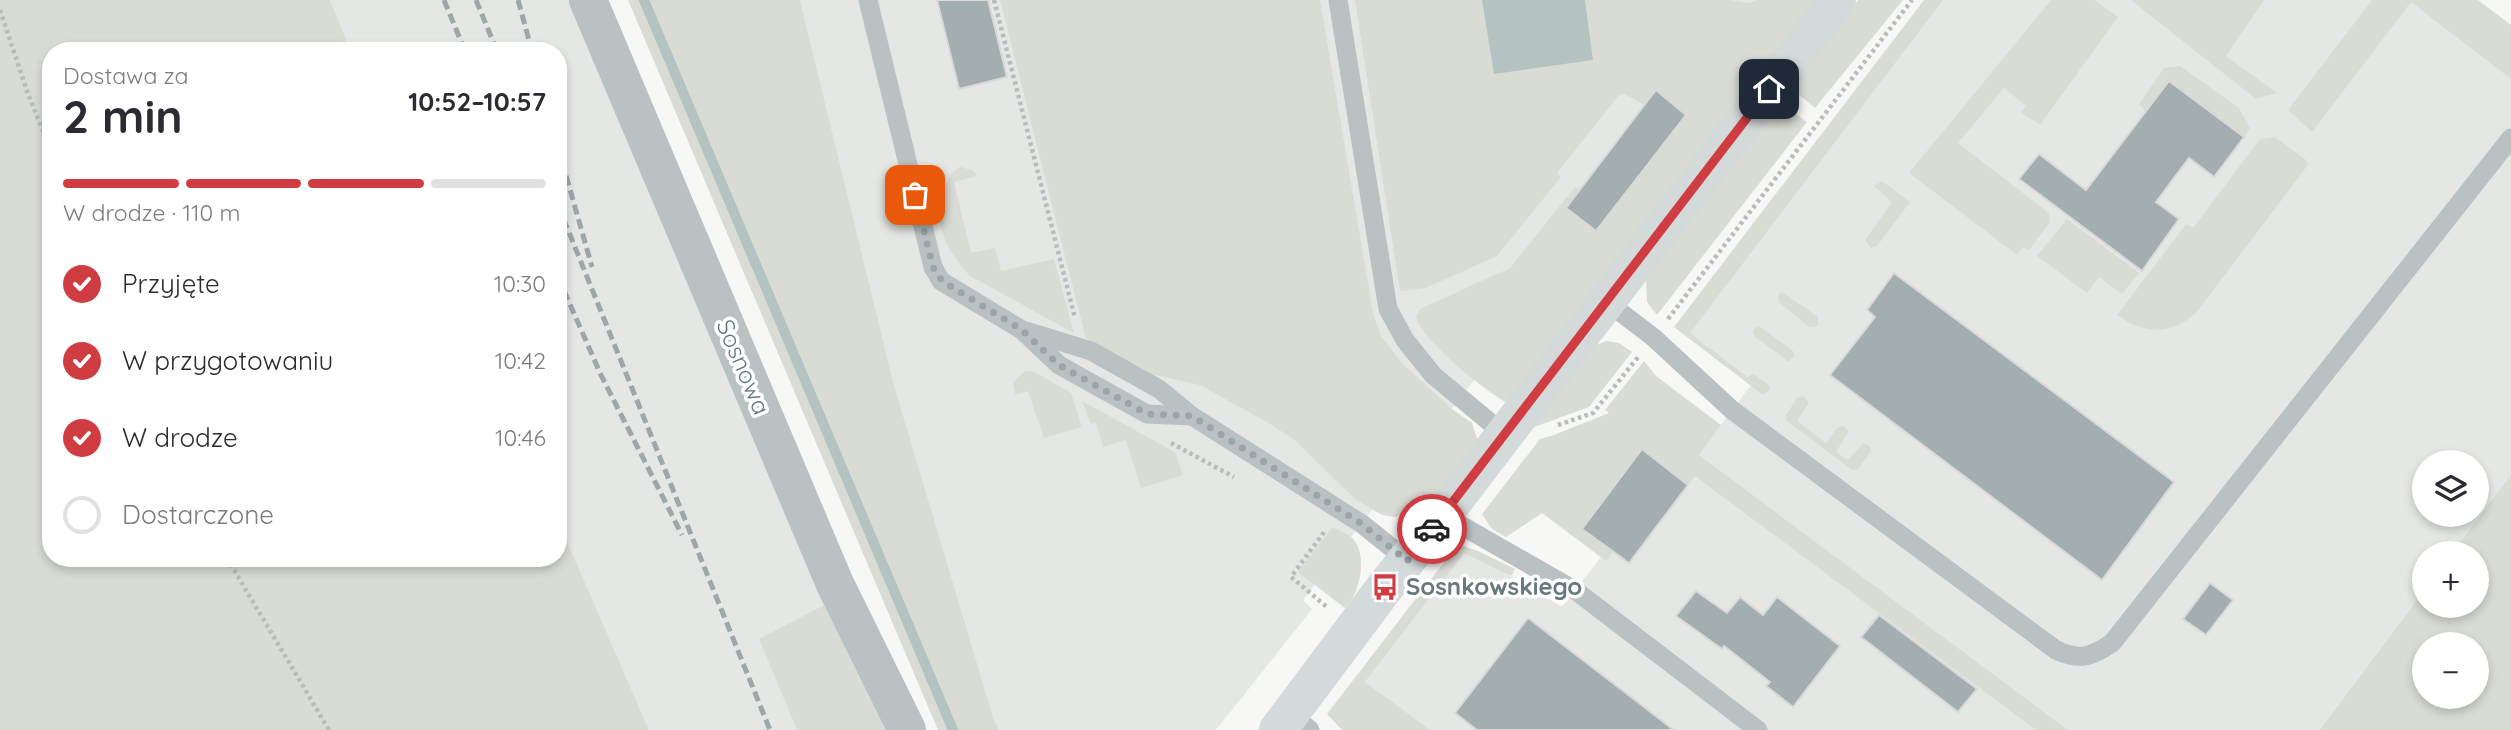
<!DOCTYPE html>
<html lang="pl">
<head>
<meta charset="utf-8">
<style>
	body { margin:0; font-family:Quicksand,sans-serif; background:#f2f2f3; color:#2b2b33; height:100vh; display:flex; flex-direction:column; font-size:26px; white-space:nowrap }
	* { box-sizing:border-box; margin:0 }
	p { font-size:23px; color:#7c7c81 }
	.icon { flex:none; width:38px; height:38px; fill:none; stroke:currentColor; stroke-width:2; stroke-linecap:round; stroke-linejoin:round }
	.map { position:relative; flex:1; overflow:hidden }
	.sheet { position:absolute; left:42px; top:42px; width:525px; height:525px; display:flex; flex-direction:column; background:#fff; border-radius:28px; box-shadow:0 4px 10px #0003 }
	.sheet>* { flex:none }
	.fabs { position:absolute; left:2412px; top:450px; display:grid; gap:14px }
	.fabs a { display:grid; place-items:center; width:77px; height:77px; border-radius:50%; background:#fff; box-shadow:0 4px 10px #0003; font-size:35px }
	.pin { position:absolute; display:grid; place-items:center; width:60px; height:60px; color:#fff; margin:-30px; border-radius:14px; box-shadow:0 4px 10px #0006 }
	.courier { position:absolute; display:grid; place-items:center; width:70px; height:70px; margin:-35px; border:5px solid #cf3d42; border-radius:50%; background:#fff; color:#222; box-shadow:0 2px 9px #0007 }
	.summary em { font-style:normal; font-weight:700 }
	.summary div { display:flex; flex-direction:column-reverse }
	.summary { display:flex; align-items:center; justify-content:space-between; height:119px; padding:0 21px }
	h1 { font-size:46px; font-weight:700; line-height:52px }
	.bar { display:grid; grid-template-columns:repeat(4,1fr); gap:10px 7px; align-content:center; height:84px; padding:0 21px }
	.bar i { height:9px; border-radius:5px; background:#e1e1e2 }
	.bar .current { background:#cf3d42 }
	.bar p { grid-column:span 4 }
	ol { padding:0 21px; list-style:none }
	li { display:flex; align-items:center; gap:21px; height:77px }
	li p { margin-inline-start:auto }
	li .icon { padding:7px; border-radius:50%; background:#cf3d42; color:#fff; stroke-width:4 }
	li:last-child { color:#7c7c81 }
	li i { width:38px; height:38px; border:4px solid #e1e1e2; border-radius:50% }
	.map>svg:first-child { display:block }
	.built { fill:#e5e7e5; fill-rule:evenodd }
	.green { fill:#d9dcd5; fill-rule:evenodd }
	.water { fill:#b4c2c2 }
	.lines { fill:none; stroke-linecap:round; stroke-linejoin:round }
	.stream { stroke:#b4c2c2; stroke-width:10 }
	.building { fill:#a2aeaf; stroke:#d9d9d7; stroke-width:2 }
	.path { stroke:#b7bcbc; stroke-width:4.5; stroke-dasharray:3.5 3.5; stroke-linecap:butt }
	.lane { stroke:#bac1c2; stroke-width:19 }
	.street { stroke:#bac1c2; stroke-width:38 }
	.secondary { stroke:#d4d9da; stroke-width:38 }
	.rail { stroke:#9da6a8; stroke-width:5; stroke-dasharray:10 5; stroke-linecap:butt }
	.done { stroke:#99a5a6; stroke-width:7; stroke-dasharray:0 12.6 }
	.route { stroke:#cf3d42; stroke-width:9 }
	.labels { text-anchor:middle; stroke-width:7; stroke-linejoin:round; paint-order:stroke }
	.street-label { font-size:24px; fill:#66797c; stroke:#fff }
	.poi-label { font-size:24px; font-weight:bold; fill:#66797c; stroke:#fff; text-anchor:start }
</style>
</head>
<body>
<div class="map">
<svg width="2511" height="730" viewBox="0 0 2511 730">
	<rect width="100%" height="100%" fill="#f7f7f5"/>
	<g class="built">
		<path d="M 330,0 L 575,0 L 887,730 L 649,730 L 558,520 L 558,51 L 351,51 Z"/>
		<path d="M 800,0 L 1783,0 L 1501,366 L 1483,369 L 1371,511 L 1303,600 L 1312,609 L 1216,730 L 999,730 L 994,720 L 894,385 Z"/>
		<path d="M 1925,0 L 2450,0 L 2511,46 L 2511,574 L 2457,644 L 2424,644 L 2391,730 L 1413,730 L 1365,682 L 1464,552 L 1511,576 L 1562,607 L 1601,557 L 1542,513 L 1515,530 L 1614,418 L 1687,470 L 1751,385 L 1675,326 ZM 2424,462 L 2476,462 L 2476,514 L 2424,514 ZM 2424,553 L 2476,553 L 2476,606 L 2424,606 Z"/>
	</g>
	<g class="green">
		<path d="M 0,0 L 330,0 L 351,51 L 51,51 L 51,558 L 558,558 L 558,520 L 649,730 L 0,730 Z"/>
		<path d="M 628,0 L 800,0 L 894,385 L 994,720 L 999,730 L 938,730 Z"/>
		<path d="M 1000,0 L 1320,0 L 1373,313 L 1381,336 L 1402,363 L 1452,409 L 1472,423 L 1478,441 L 1439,490 L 1425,503 L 1402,515 L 1395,517 L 1382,515 L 1355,499 L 1297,442 L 1272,425 L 1200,385 L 1146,373 L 1086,339 Z"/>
		<path d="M 1355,0 L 1482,0 L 1494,73 L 1593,60 L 1585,0 L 1730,0 L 1749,3 L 1757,0 L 1817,0 L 1507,403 C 1482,388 1425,344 1416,317 L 1420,309 L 1510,268 L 1575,187 L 1581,189 L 1566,208 L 1596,230 L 1686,115 L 1656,90 L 1645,105 L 1624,94 L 1619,95 L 1557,173 L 1561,177 L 1497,256 L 1426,288 L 1400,291 Z"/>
		<path d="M 1858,0 L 1903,0 L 1815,108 L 1797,93 L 1796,83 Z"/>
		<path d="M 1924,0 L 1943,0 L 1690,333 L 1747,377 L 1753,374 L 1769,385 L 1770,390 L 1763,395 L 1674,327 Z"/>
		<path d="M 2051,0 L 2094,0 L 2118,17 L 2040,125 L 2021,112 L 2026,106 L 2004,88 L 1958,143 L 2049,213 L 2050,222 L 2029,250 L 2023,247 L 2017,255 L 1909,173 Z"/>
		<path d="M 2131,0 L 2264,0 L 2226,56 L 2277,93 L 2256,99 Z"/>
		<path d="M 2372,0 L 2478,0 L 2511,25 L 2511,79 L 2411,2 L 2312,132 L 2288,110 Z"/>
		<path d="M 2180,66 L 2239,108 L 2250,128 L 2244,137 L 2169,81 L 2146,111 L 2139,104 L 2164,68 Z"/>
		<path d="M 1774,107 L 1788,108 L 1807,122 L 1657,315 L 1647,302 L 1646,281 Z"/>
		<path d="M 2275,137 L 2306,160 L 2308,165 L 2196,313 C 2170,336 2143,334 2117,315 L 2186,224 L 2193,228 L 2260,139 Z"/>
		<path d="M 961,167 L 974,171 L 977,176 L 954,182 L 971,253 L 995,248 L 1001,271 L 1054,259 L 1074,333 L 970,276 C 946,251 928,216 947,183 C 951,175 953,170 961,167 Z"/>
		<path d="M 1882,181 L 1910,202 L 1877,246 L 1871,248 L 1865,240 L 1892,202 L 1874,186 Z"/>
		<path d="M 2067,219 L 2139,273 L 2122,294 L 2099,277 L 2087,293 L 2037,256 Z"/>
		<path d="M 1782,292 L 1818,317 L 1818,326 L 1809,327 L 1779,302 L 1778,295 Z"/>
		<path d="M 1759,326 L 1793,351 L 1795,355 L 1789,362 L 1754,336 L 1753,330 Z"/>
		<path d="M 1607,341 L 1619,343 L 1632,352 L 1589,407 L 1529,429 L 1593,346 Z"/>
		<path d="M 1644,361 L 1656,376 L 1721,425 L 1699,455 L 2068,730 L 2036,730 L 1695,476 L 1688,485 L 1643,449 L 1582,528 L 1613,552 L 1606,561 L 1542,513 L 1506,537 L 1492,529 L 1482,514 L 1540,439 L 1554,435 L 1609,413 L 1605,410 Z"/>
		<path d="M 1026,371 L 1035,372 L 1071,393 L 1082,427 L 1044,438 L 1028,391 L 1015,395 L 1013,384 L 1017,378 Z"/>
		<path d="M 1804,396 L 1809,403 L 1797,421 L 1826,443 L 1837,428 L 1843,426 L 1849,431 L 1836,452 L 1848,460 L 1863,443 L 1870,446 L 1871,451 L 1858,469 L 1852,470 L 1786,420 L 1786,415 L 1797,398 Z"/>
		<path d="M 1082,401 L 1175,452 L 1183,475 L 1141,488 L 1126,440 L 1103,447 L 1096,423 L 1091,424 Z"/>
		<path d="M 2511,475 L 2511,730 L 2320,730 L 2424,591 L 2424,606 L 2476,606 L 2476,553 L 2452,553 ZM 2476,644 L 2476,696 L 2424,696 L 2424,644 Z"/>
		<path d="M 1332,527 C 1340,531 1352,535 1356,543 C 1367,561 1359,595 1345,608 L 1298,572 Z"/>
		<path d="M 1458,544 L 1478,551 L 1515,569 L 1511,576 L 1464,553 L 1365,682 L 1430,730 L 1342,730 L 1327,714 Z"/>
		<path d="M 832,601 L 897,730 L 797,730 L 759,639 Z"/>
	</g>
	<path class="water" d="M 1482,0 L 1585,0 L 1593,60 L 1494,74 Z"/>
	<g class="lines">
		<path class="stream" d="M 644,0 L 953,730"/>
	</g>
	<g class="building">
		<path d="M 937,0 L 988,0 L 1007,77 L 959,89 Z"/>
		<path d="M 2169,81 L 2244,137 L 2214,177 L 2189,158 L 2156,202 L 2179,219 L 2142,271 L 2019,179 L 2039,154 L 2086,190 Z"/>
		<path d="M 1656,90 L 1686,115 L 1596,231 L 1566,208 Z"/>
		<path d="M 1894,273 L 2174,482 L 2102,580 L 1830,375 L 1875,317 L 1867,310 Z"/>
		<path d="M 1642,449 L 1688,485 L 1629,563 L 1582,529 Z"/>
		<path d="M 2210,583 L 2233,600 L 2206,635 L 2183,619 Z"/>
		<path d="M 1696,591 L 1727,613 L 1740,597 L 1763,615 L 1777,597 L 1840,646 L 1793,707 L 1766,686 L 1770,682 L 1724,646 L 1722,649 L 1676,616 Z"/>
		<path d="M 1879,615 L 1977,689 L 1958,712 L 1861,637 Z"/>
		<path d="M 1528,618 L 1674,730 L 1477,730 L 1455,713 Z"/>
	</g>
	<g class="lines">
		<g class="path">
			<path d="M 994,0 L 1075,318"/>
			<path d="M 0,10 L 28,94 L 51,151"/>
			<path d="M 1668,319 L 1912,0"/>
			<path d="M 1558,425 L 1593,413 L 1639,356"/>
			<path d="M 1171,443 L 1234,477"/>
			<path d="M 1324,532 L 1291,577 L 1327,607"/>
			<path d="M 227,558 L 329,730"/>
		</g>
		<g class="lane">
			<path d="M 868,0 L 933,267 L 941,281 L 1022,330 L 1059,365 L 1147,414 L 1192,416"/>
			<path d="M 1338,0 L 1388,309 L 1405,340 L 1433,375 L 1504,434"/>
			<path d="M 1607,302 L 1653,337 L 1732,410 L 2056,650 C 2080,661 2091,657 2112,643 L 2511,138"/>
			<path d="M 1026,331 L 1091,351 L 1159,389 L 1192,416 L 1362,524 L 1407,560"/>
			<path d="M 1443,515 L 1576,591 L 1758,730"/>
			<path d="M 1290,714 L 1310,730"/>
		</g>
		<path class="street" d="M 588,0 L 835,584 L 907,730"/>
		<path class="secondary" d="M 1278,730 L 1385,587 L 1443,515 L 1837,0"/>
		<g class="rail">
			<path d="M 444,0 L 465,51"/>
			<path d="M 476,0 L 497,51"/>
			<path d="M 518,0 L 532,51"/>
			<path d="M 558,147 L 592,267"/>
			<path d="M 558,205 L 770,730"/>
			<path d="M 558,277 L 601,375 L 682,535"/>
		</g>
	</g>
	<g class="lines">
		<path class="done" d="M 915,195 L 933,267 L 942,281 L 1022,330 L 1059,365 L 1147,414 L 1192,416 L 1362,524 L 1407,561 L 1432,529"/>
		<path class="route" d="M 1432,529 L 1769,89"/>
	</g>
	<defs>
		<symbol id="bus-bare" viewBox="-9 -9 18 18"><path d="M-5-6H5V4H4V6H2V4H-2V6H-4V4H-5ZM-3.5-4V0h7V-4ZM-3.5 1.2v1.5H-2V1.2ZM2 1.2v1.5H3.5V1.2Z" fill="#cf3d42" stroke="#fff" stroke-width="2.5" paint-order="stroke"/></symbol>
	</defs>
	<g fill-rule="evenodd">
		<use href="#bus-bare" x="1366" y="568" width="38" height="38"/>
	</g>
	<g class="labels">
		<g class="street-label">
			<text transform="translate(743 367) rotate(67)" y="8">Sosnowa</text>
		</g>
		<g class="poi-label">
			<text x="1406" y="595">Sosnkowskiego</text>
		</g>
	</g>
</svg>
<div class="fabs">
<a><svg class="icon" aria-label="layers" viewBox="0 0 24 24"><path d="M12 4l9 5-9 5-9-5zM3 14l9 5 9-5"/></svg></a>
<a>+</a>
<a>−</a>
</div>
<div class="pin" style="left:915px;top:195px;background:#ea580c"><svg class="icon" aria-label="bag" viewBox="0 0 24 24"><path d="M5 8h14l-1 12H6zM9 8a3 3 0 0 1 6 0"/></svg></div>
<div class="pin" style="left:1769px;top:89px;background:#1f2937"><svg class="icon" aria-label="home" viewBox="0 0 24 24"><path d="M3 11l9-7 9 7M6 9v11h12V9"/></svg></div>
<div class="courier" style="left:1432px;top:529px"><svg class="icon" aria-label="car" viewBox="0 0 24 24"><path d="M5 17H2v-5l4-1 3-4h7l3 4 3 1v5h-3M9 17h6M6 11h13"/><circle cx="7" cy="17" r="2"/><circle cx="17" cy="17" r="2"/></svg></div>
<section class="sheet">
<div class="summary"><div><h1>2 min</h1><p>Dostawa za</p></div><em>10:52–10:57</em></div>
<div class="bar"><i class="current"></i><i class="current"></i><i class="current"></i><i></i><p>W drodze · 110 m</p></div>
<ol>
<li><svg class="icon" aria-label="check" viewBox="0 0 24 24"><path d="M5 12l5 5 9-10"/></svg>Przyjęte<p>10:30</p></li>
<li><svg class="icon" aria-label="check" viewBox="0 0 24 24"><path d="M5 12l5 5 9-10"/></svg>W przygotowaniu<p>10:42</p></li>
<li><svg class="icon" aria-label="check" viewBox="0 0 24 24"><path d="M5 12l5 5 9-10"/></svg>W drodze<p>10:46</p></li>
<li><i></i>Dostarczone</li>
</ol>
</section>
</div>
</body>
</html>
